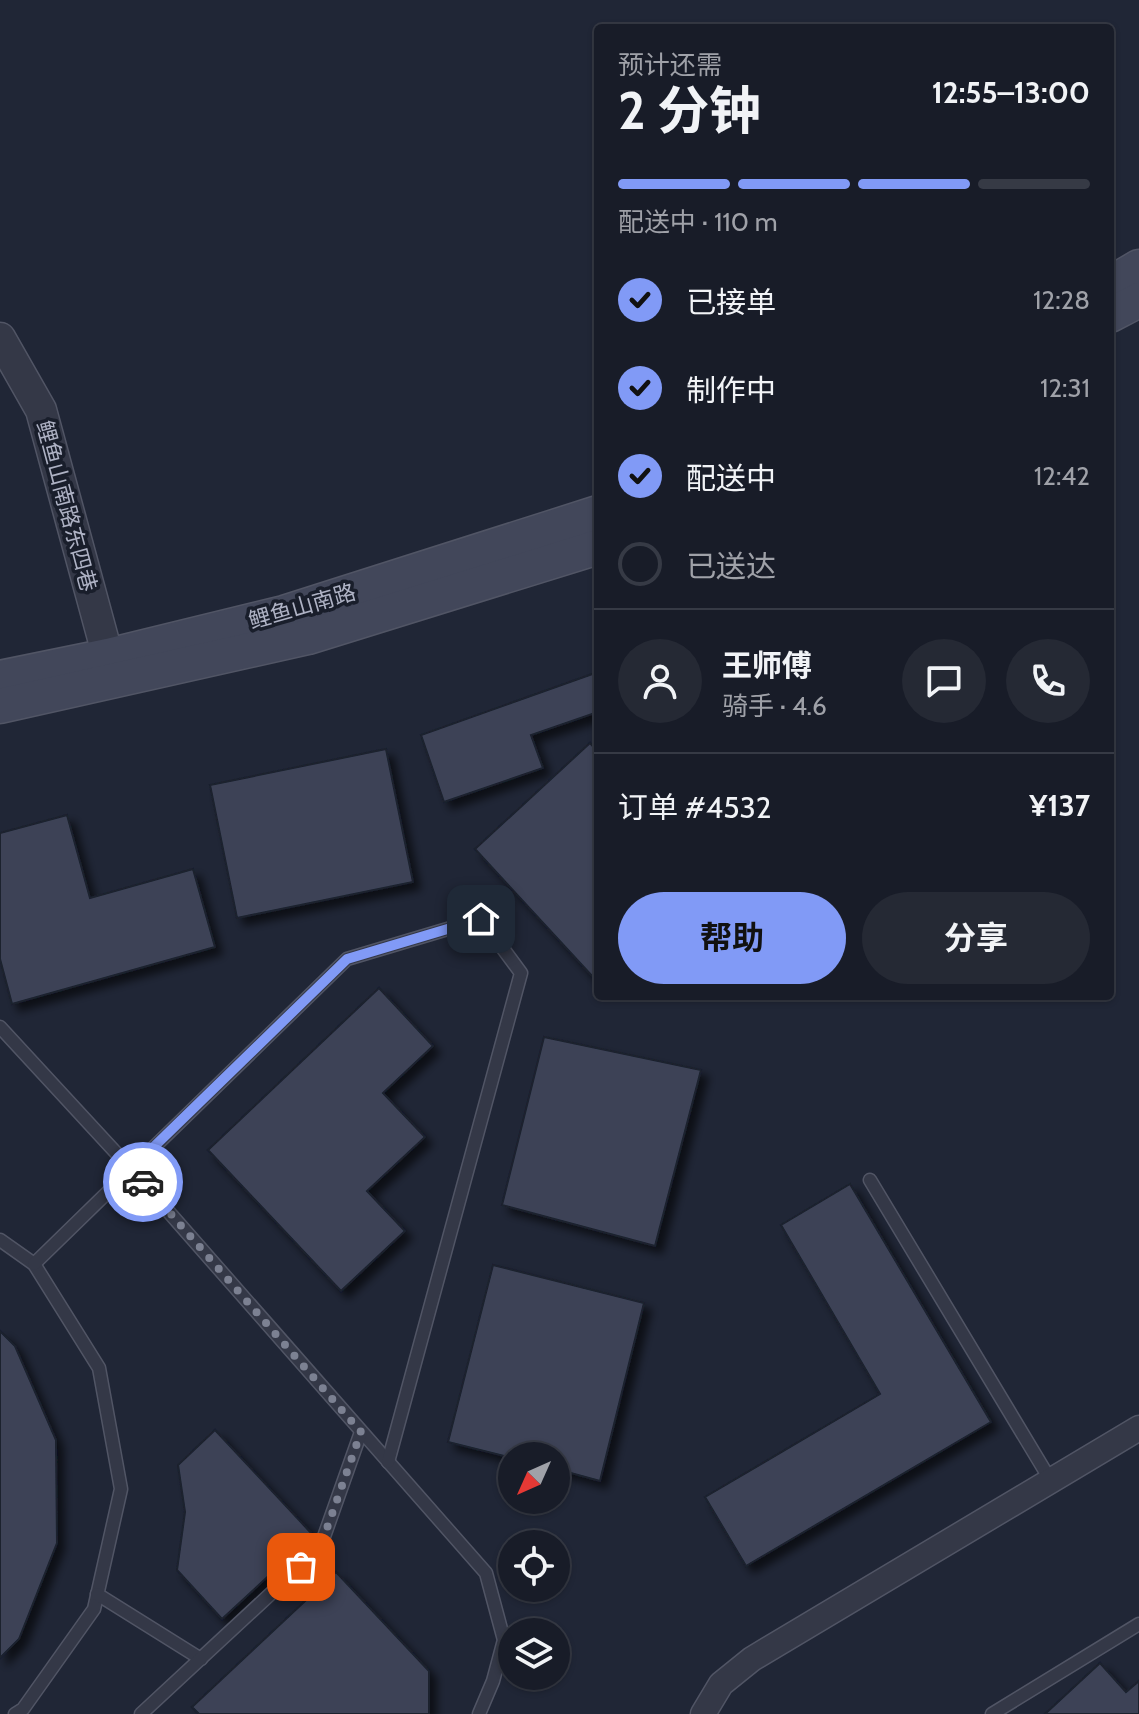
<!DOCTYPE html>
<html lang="zh">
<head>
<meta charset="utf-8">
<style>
	body { margin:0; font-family:Cabin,"Noto Sans SC",sans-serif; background:#252934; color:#f1f3f6; height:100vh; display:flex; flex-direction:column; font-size:30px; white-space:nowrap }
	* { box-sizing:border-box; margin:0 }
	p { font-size:26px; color:#9fa1a8 }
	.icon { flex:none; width:44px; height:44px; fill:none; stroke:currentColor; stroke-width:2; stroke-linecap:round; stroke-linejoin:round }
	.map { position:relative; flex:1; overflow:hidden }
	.sheet { position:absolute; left:594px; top:24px; width:520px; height:976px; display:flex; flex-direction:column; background:#181c28; border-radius:8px; box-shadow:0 2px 6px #0004,0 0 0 2px #363a45 }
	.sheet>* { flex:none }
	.needle { width:52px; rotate:225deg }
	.buttons { position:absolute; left:498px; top:1442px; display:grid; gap:16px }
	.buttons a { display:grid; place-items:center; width:72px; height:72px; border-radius:50%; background:#181c28; box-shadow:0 2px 6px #0004,0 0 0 2px #363a45; font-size:40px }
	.pin { position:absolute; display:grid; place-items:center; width:68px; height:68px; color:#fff; margin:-34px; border-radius:16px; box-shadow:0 4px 12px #0006 }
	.courier { position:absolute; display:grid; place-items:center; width:80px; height:80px; margin:-40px; border:6px solid #819af6; border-radius:50%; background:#fff; color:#222; box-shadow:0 2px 10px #0007 }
	.overview em { font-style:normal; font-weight:700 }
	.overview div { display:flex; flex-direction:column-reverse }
	.overview { display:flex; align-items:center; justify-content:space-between; height:136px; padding:0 24px }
	h1 { font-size:52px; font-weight:700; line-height:60px }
	.bar { display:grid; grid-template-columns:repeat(4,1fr); gap:12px 8px; align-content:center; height:96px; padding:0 24px }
	.bar i { height:10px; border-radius:6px; background:#363a45 }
	.bar .on { background:#819af6 }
	.bar p { grid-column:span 4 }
	.line { display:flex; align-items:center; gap:20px; padding:0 24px; border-top:2px solid #363a45 }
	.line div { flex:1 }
	.round { display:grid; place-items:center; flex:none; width:84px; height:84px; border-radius:42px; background:#252934 }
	ol { padding:0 24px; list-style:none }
	li { display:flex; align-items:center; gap:24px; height:88px }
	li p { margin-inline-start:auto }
	li .icon { padding:8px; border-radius:50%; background:#819af6; color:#111; stroke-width:4 }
	li:last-child { color:#9fa1a8 }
	li i { width:44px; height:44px; border:4px solid #363a45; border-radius:50% }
	.button { display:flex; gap:16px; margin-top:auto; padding:16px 24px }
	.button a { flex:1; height:92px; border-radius:48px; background:#819af6; color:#111; font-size:32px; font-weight:700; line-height:92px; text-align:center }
	.button a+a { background:#252934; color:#f1f3f6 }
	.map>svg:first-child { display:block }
	.building { fill:#3c4357; stroke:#1b202d; stroke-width:2; filter:url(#shadow) }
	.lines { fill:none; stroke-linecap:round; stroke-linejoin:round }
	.service-casing { stroke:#515565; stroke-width:15 }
	.minor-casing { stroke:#515565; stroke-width:27 }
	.tertiary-casing { stroke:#515565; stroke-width:33 }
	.secondary-casing { stroke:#515565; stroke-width:37 }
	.service { stroke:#343847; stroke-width:12 }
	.minor { stroke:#343847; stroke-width:24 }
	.tertiary { stroke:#343847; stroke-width:30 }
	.secondary { stroke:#42475a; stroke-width:34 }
	.done { stroke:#7c8192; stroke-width:8; stroke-dasharray:0 14.4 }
	.route { stroke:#819af6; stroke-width:10 }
	.labels { text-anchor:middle; stroke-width:7; stroke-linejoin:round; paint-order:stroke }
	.street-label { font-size:22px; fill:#aeb2c4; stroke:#191e2b }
</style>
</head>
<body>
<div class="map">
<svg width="1139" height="1714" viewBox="0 0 1139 1714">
	<defs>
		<filter id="shadow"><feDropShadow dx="7" dy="7" stdDeviation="4" flood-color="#0009"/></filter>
	</defs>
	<rect width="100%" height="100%" fill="#202636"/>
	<g class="building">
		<path d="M 598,672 L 598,712 L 531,735 L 543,768 L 444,802 L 421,735 Z"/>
		<path d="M 590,743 L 598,752 L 598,972 L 593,977 L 475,849 Z"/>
		<path d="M 386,749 L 413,882 L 237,918 L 210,785 Z"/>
		<path d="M 67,815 L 90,898 L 193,869 L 215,947 L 12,1004 L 0,959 L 0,833 Z"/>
		<path d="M 379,988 L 433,1046 L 383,1093 L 425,1137 L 367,1191 L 405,1231 L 341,1291 L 208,1150 Z"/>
		<path d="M 544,1037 L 701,1070 L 655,1246 L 502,1205 Z"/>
		<path d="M 850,1184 L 991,1422 L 746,1566 L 705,1497 L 880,1394 L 781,1225 Z"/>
		<path d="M 493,1265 L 644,1303 L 600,1481 L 556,1469 L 556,1456 L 512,1456 L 512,1458 L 448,1442 Z"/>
		<path d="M 0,1331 L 15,1346 L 56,1440 L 57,1543 L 19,1639 L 0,1658 Z"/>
		<path d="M 215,1430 L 313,1535 L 222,1619 L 177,1570 L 185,1512 L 178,1465 Z"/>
		<path d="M 336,1572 L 429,1671 L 429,1714 L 199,1714 L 192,1707 Z"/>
		<path d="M 1100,1663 L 1126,1692 L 1139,1681 L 1139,1714 L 1045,1714 Z"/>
	</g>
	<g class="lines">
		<defs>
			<g id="service">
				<path d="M 0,1027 L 131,1169 L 486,1573 L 504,1640 L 493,1681 L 479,1714"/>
				<path d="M 870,1180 L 1051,1481"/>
				<path d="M 0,1240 L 34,1264 L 99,1368 L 121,1489 L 94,1609 L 23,1709 L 15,1714"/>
				<path d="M 34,1264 L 347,959 L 481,919 L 521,973 L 388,1462"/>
				<path d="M 97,1594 L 201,1659"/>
				<path d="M 141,1714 L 320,1548 L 361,1432"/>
				<path d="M 992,1714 L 1139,1624"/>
			</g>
			<path id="minor" d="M 703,1714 L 721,1684 L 752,1659 L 1139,1428"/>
			<path id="tertiary" d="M 0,338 L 41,410 L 114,679"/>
			<g id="secondary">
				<path d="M 1110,284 L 1139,267"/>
				<path d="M 1110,315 L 1139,300"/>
				<path d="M 0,678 L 108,656 L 284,613 L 598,513"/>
				<path d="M 0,706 L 308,637 L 598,547"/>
			</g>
		</defs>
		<use href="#service" class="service-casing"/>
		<use href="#minor" class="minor-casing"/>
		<use href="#tertiary" class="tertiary-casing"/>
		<use href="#secondary" class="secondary-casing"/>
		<use href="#service" class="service"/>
		<use href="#minor" class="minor"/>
		<use href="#tertiary" class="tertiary"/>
		<use href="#secondary" class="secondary"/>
	</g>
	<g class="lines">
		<path class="done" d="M 143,1182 L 361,1432 L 320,1548 L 301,1567"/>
		<path class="route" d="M 143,1182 L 131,1169 L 347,959 L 481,919"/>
	</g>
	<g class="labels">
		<g class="street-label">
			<text transform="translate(67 506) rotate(75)" y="8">鲤鱼山南路东四巷</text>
			<text transform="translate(302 606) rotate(-16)" y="8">鲤鱼山南路</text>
		</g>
	</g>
</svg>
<div class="buttons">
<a><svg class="needle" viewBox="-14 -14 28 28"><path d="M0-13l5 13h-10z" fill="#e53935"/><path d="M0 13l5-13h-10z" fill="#9fa1a8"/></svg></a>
<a><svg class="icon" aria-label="locate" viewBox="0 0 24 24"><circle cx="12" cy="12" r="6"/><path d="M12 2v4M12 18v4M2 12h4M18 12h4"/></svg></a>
<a><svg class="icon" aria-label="layers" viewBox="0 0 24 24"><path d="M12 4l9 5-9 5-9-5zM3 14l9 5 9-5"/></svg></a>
</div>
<div class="pin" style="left:301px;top:1567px;background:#ea580c"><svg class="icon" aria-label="bag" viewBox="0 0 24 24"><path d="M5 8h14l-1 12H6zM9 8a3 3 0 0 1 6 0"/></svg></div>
<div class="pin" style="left:481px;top:919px;background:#1f2937"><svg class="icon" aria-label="home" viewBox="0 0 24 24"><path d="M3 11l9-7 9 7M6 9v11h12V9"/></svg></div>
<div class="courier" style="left:143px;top:1182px"><svg class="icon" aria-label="car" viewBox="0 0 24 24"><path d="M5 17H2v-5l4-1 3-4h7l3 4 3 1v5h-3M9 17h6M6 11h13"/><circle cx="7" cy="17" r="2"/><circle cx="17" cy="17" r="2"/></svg></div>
<section class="sheet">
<div class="overview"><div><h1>2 分钟</h1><p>预计还需</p></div><em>12:55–13:00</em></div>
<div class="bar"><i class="on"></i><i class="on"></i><i class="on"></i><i></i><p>配送中 · 110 m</p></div>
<ol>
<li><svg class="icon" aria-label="check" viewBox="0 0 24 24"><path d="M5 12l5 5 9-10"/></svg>已接单<p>12:28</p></li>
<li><svg class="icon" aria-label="check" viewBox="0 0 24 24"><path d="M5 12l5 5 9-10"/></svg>制作中<p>12:31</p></li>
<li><svg class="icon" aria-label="check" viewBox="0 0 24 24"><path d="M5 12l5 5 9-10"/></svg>配送中<p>12:42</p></li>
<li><i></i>已送达</li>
</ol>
<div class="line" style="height:144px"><a class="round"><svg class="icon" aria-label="person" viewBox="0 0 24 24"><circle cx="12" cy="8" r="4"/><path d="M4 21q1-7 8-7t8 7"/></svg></a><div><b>王师傅</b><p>骑手 · 4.6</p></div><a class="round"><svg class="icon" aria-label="chat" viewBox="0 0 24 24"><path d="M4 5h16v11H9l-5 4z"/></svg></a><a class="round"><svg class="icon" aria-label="phone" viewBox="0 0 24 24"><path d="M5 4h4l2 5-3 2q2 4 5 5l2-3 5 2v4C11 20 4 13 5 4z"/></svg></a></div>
<div class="line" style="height:104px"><div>订单 #4532</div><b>¥137</b></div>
<div class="button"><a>帮助</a><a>分享</a></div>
</section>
</div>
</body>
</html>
